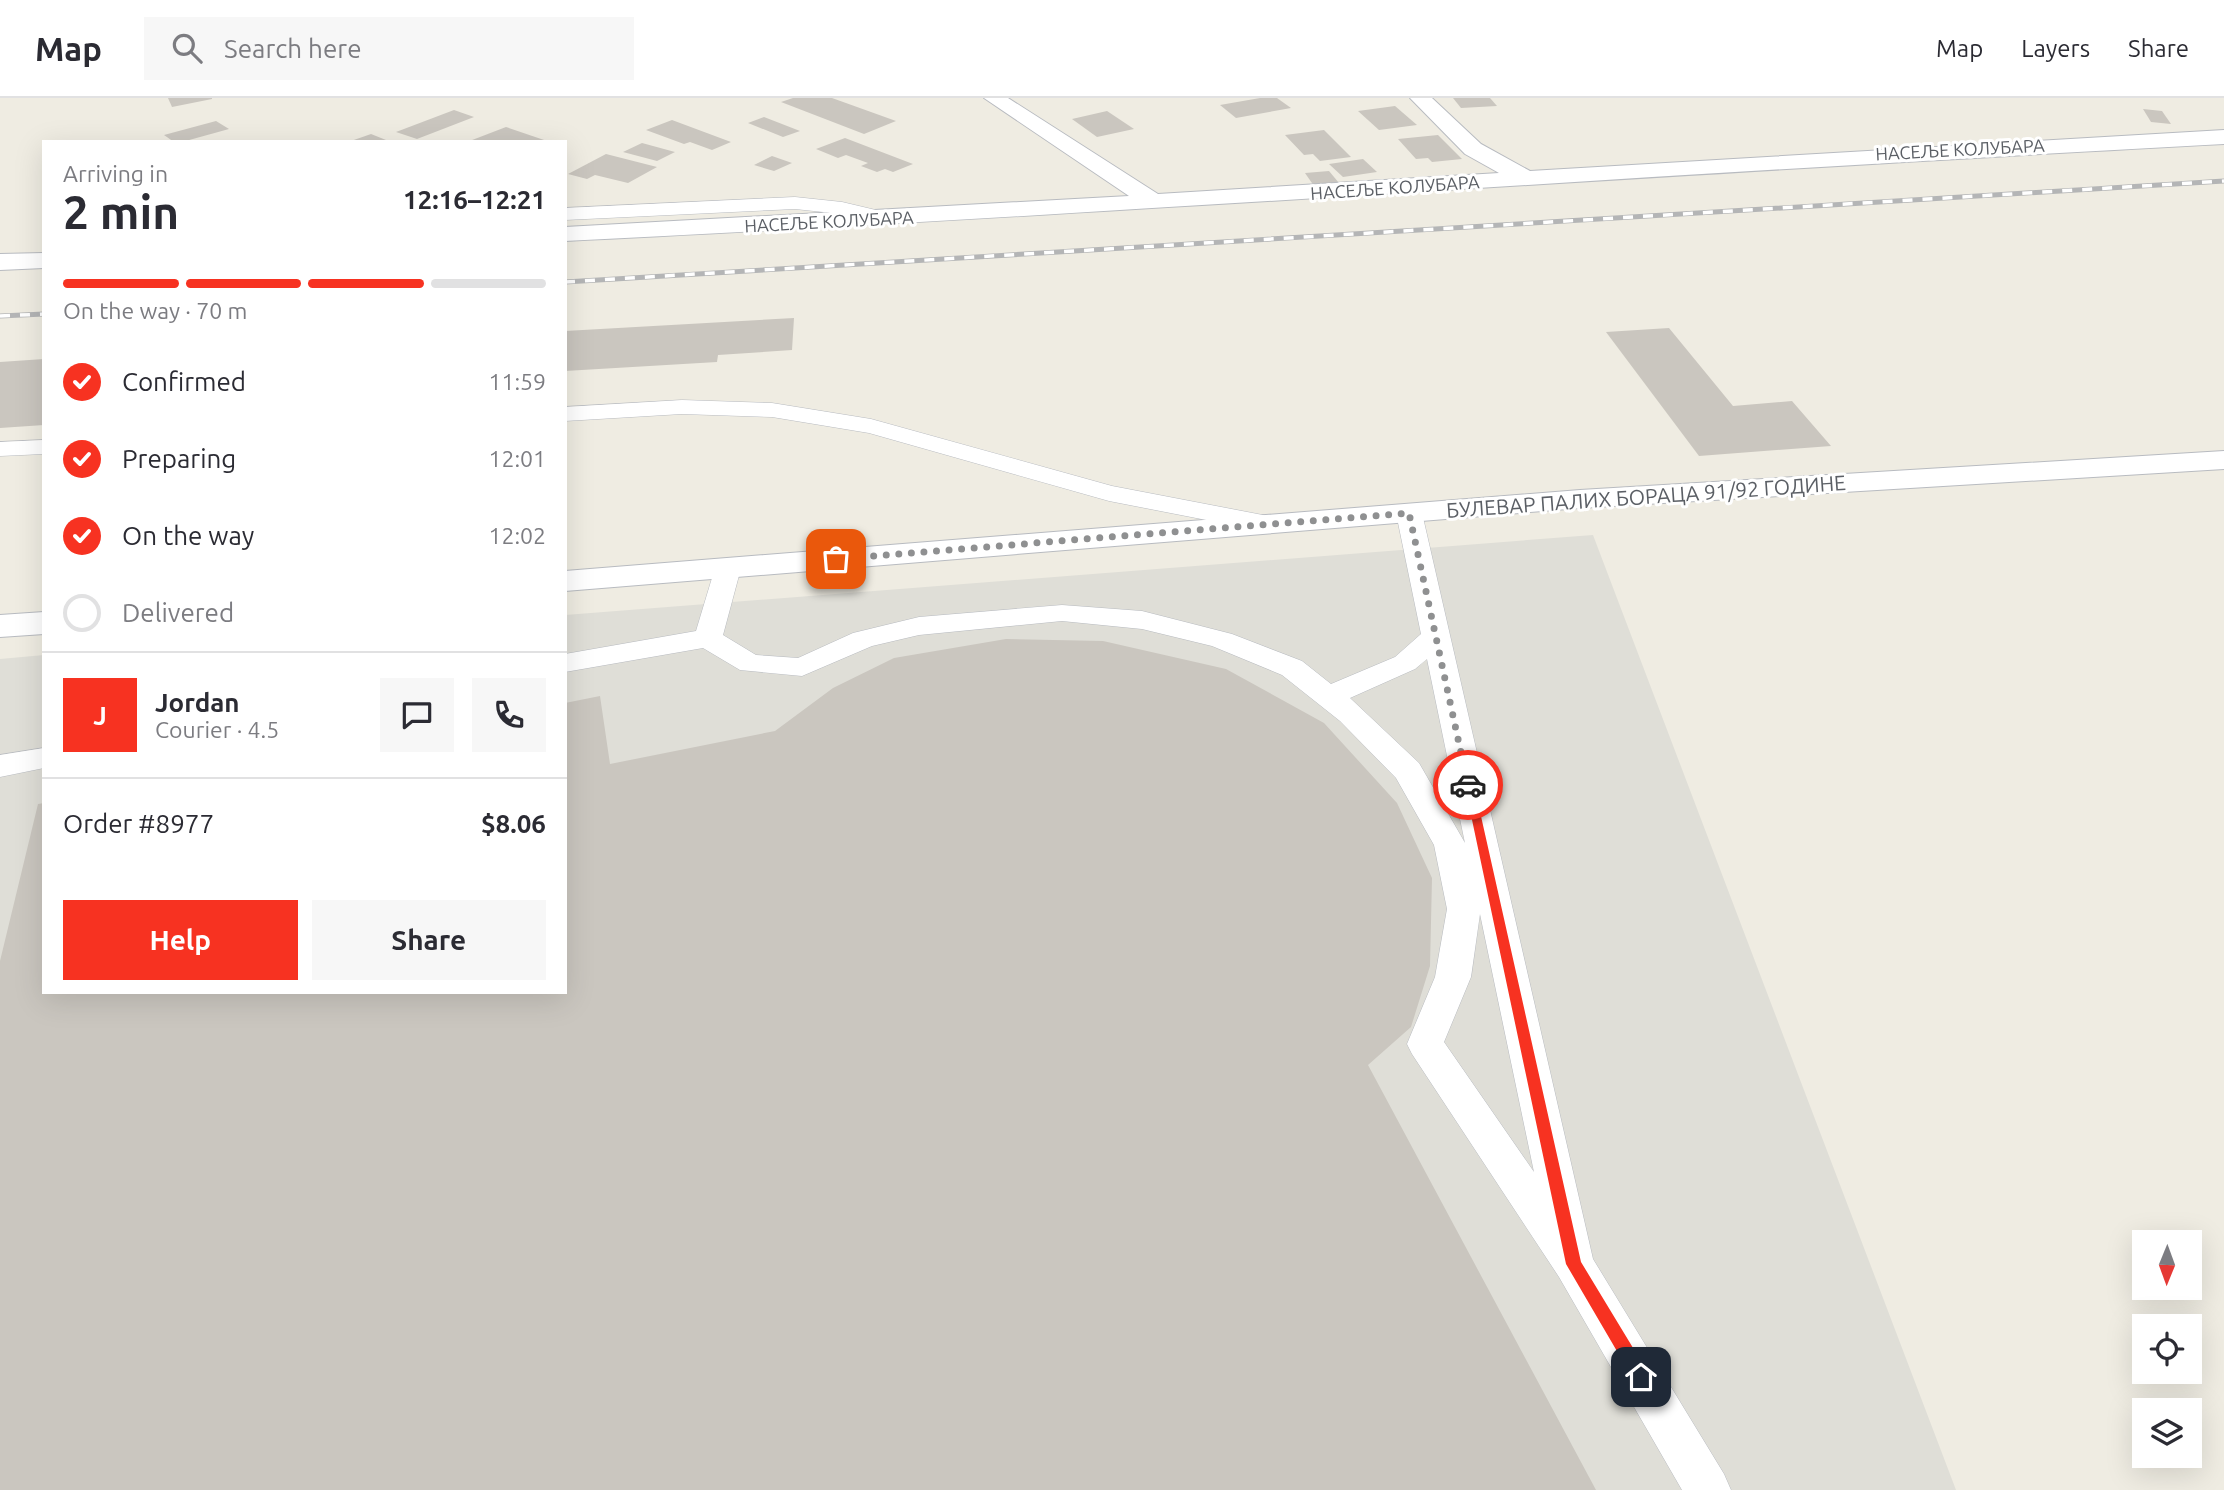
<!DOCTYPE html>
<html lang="en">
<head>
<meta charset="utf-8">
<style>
	body { margin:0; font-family:Ubuntu,sans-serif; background:#f7f7f7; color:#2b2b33; height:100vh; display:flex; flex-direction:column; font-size:26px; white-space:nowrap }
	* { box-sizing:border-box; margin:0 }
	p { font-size:23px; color:#7c7c81 }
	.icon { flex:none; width:38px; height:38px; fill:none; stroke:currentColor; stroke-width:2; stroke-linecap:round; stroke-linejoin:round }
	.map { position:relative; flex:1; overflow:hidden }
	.drawer { position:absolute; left:42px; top:42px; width:525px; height:854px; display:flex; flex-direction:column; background:#fff; border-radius:0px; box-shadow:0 7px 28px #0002 }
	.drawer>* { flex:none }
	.needle { width:46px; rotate:181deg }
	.fabs { position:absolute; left:2132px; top:1132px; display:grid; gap:14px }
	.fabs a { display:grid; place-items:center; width:70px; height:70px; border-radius:0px; background:#fff; box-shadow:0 7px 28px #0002; font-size:35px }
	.pin { position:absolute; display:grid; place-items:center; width:60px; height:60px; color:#fff; margin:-30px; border-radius:14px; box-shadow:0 4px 10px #0006 }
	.courier { position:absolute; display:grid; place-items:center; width:70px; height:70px; margin:-35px; border:5px solid #f73221; border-radius:50%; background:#fff; color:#222; box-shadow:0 2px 9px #0007 }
	.headline em { font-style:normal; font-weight:600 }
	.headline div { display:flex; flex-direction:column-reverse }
	.headline { display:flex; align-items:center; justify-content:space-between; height:119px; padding:0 21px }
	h1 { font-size:46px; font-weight:600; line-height:52px }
	.bar { display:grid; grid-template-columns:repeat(4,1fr); gap:10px 7px; align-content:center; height:84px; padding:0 21px }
	.bar i { height:9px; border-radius:5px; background:#e1e1e2 }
	.bar .on { background:#f73221 }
	.bar p { grid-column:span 4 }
	.line { display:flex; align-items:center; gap:18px; padding:0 21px; border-top:2px solid #e1e1e2 }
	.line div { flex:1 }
	.round { display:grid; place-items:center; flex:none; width:74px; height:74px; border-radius:0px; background:#f7f7f7 }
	ol { padding:0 21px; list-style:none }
	li { display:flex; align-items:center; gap:21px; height:77px }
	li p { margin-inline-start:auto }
	li .icon { padding:7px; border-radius:50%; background:#f73221; color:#fff; stroke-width:4 }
	li:last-child { color:#7c7c81 }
	li i { width:38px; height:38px; border:4px solid #e1e1e2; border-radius:50% }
	.cta { display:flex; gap:14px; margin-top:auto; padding:14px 21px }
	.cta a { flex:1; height:80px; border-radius:0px; background:#f73221; color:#fff; font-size:28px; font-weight:600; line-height:80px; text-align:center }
	.cta a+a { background:#f7f7f7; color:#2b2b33 }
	header { display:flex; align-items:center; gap:42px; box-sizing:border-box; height:98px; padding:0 35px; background:#fff; border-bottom:2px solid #e1e1e2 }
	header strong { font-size:33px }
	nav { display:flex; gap:38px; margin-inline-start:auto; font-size:24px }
	.search { width:490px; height:63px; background:#f7f7f7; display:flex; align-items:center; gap:18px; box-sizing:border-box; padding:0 24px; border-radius:0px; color:#7c7c81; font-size:26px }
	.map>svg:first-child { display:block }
	.industrial { fill:#dfded7 }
	.building { fill:#cac6bf }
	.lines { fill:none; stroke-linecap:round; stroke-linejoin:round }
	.service-casing { stroke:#b8bbc0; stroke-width:1 }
	.minor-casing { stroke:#b8bbc0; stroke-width:2 }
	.service { fill:#fff; fill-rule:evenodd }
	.minor { fill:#fff; fill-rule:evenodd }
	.rail-casing { stroke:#b4b5b6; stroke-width:5 }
	.rail { stroke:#fff; stroke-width:3.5; stroke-dasharray:10; stroke-linecap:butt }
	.route { fill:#f73221 }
	.done { stroke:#8f9091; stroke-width:7; stroke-dasharray:0 12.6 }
	.labels { text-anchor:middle; stroke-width:6; stroke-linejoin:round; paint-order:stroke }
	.far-street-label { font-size:18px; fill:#5b5f65; stroke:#fff }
	.street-label { font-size:21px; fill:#5b5f65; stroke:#fff }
</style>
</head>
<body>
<header>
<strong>Map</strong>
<div class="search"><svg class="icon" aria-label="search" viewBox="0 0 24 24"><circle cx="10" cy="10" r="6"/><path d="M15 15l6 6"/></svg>Search here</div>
<nav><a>Map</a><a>Layers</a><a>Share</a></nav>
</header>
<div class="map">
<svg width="2224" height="1392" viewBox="0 0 2224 1392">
	<rect width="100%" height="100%" fill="#efece2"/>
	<path class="industrial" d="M 1593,437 L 1956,1392 L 0,1392 L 0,561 L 44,557 L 44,894 L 565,894 L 565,517 Z"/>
	<g class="building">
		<path d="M 168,0 L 212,0 L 212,1 L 172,9 Z"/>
		<path d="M 793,0 L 832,0 L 896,23 L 864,36 L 781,4 Z"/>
		<path d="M 1260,0 L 1277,0 L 1291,10 L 1236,20 L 1220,7 Z"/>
		<path d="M 1453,0 L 1490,0 L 1497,8 L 1461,10 Z"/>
		<path d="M 1395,8 L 1417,27 L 1379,32 L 1358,13 Z"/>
		<path d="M 2143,11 L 2162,13 L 2171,26 L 2151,24 Z"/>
		<path d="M 454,12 L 474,19 L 417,41 L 396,34 Z"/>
		<path d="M 1107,13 L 1134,31 L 1097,39 L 1072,21 Z"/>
		<path d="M 764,19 L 800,33 L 783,39 L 748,25 Z"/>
		<path d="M 672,22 L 731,44 L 712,52 L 690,44 L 684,46 L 646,32 Z"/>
		<path d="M 216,23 L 229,31 L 182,44 L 174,44 L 164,37 Z"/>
		<path d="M 506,29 L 547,43 L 547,44 L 467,44 Z"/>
		<path d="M 1324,32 L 1351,59 L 1320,63 L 1313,56 L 1304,57 L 1285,37 Z"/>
		<path d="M 371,36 L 391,44 L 351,44 L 351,43 Z"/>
		<path d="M 1438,37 L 1462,61 L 1432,64 L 1428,60 L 1416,61 L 1398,41 Z"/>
		<path d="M 845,40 L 913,66 L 893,74 L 885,71 L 877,74 L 861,68 L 868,65 L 846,57 L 838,60 L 816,51 Z"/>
		<path d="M 642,45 L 675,54 L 657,63 L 623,54 Z"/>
		<path d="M 606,56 L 657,69 L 628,85 L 595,77 L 587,81 L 568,76 Z"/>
		<path d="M 772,58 L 792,65 L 774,73 L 754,67 Z"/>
		<path d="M 1363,61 L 1377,74 L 1343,79 L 1329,66 Z"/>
		<path d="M 1329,73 L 1339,85 L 1314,88 L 1305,75 Z"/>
		<path d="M 794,220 L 792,252 L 718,257 L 717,264 L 565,273 L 565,233 Z"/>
		<path d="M 1669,230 L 1733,308 L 1792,303 L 1831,348 L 1699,358 L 1606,234 Z"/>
		<path d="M 44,261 L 44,327 L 0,330 L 0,264 Z"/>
		<path d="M 1006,541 L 1103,543 L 1226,571 L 1324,625 L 1397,705 L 1432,780 L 1430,868 L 1411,929 L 1368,967 L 1596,1392 L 0,1392 L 0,863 L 38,706 L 44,705 L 44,894 L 565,894 L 565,605 L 600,598 L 610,666 L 775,633 L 833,590 L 894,560 Z"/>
	</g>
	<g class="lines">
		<defs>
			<g id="service">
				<path d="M 795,99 L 842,104 L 897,117 L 900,121 L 890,127 L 842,116 L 795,111 L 565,122 L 565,110 Z"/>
				<path d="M 682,302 L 772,305 L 871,321 L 1112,388 L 1268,418 L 1277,421 L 1281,426 L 1277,431 L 1268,434 L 1109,403 L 869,335 L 772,319 L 682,316 L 565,323 L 565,309 Z"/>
				<path d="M 44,342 L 44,356 L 0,358 L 0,344 Z"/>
				<path d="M 1409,407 L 1418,410 L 1422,415 L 1593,1161 L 1724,1376 L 1731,1392 L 1682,1392 L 1559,1179 L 1412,956 L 1407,946 L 1435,879 L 1447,811 L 1434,747 L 1396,680 L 1340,623 L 1282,577 L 1212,548 L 1142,531 L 1062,523 L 919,537 L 872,548 L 802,578 L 740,572 L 703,550 L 565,574 L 565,556 L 696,533 L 715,470 L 719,464 L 737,464 L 741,470 L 723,537 L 756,557 L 798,560 L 853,535 L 919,519 L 1062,507 L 1142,513 L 1232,536 L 1302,563 L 1331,586 L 1395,559 L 1421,536 L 1396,415 L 1400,410 ZM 1427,561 L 1465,745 L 1419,665 L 1350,600 L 1415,571 ZM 1480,816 L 1534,1074 L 1444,944 L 1471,879 Z"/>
				<path d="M 44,650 L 44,670 L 0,679 L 0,657 Z"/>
			</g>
			<g id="minor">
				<path d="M 984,0 L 1008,0 L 1158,96 L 1499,75 L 1465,56 L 1410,0 L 1432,0 L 1481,46 L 1530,73 L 2224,32 L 2224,46 C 1670,75 1119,116 565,143 L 565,129 L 1129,98 Z"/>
				<path d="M 44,155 L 44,170 L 0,172 L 0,156 Z"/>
				<path d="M 2224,353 L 2224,371 L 1580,410 L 565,493 L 565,473 L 1580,392 Z"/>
				<path d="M 44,514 L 44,536 L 0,539 L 0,517 Z"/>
			</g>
		</defs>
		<use href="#service" class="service-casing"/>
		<use href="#minor" class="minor-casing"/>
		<use href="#service" class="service"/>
		<use href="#minor" class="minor"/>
		<defs>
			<g id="rail">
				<path d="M 565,184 L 2224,83"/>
				<path d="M 0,218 L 44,216"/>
			</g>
		</defs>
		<use href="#rail" class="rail-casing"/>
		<use href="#rail" class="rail"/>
	</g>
	<path class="route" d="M 1464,684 L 1474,687 L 1581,1164 L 1647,1273 L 1649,1279 L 1641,1286 L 1635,1284 L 1566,1166 Z"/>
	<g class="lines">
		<path class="done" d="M 836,461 L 1409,415 L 1468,687"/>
	</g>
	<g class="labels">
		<g class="far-street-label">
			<text transform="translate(1960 52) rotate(-3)" y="6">НАСЕЉЕ КОЛУБАРА</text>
			<text transform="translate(1395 90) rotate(-4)" y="6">НАСЕЉЕ КОЛУБАРА</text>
			<text transform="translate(829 124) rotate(-3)" y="6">НАСЕЉЕ КОЛУБАРА</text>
		</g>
		<g class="street-label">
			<text transform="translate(1646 399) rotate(-4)" y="7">БУЛЕВАР ПАЛИХ БОРАЦА 91/92 ГОДИНЕ</text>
		</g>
	</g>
</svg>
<div class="fabs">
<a><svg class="needle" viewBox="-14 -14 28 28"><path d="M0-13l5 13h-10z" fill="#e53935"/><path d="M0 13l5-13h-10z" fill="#7c7c81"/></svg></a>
<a><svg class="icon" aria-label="locate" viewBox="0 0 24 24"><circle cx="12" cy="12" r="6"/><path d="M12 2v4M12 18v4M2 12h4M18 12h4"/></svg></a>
<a><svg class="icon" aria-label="layers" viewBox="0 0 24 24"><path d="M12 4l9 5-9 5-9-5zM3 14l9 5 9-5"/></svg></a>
</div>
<div class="pin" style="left:836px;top:461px;background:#ea580c"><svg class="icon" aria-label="bag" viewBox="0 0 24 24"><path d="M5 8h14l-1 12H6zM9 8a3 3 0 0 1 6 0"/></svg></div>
<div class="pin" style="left:1641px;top:1279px;background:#1f2937"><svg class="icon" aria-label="home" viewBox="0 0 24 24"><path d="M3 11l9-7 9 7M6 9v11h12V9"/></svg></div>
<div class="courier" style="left:1468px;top:687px"><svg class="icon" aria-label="car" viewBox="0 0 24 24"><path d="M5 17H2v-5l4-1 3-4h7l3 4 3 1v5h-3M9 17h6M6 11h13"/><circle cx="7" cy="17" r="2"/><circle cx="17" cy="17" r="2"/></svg></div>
<section class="drawer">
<div class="headline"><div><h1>2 min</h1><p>Arriving in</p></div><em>12:16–12:21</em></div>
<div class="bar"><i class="on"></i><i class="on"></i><i class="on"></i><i></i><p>On the way · 70 m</p></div>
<ol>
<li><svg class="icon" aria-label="check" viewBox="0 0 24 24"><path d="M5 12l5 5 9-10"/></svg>Confirmed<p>11:59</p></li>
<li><svg class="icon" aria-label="check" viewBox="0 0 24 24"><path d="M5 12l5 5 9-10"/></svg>Preparing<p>12:01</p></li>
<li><svg class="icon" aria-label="check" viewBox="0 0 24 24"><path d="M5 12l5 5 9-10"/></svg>On the way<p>12:02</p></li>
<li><i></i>Delivered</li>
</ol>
<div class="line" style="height:126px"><b class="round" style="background:#f73221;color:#fff">J</b><div><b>Jordan</b><p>Courier · 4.5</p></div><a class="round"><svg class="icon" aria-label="chat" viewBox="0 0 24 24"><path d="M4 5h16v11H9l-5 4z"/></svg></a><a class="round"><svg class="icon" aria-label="phone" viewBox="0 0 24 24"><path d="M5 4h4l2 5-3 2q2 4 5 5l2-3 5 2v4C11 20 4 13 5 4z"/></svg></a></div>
<div class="line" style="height:91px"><div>Order #8977</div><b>$8.06</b></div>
<div class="cta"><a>Help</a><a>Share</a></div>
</section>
</div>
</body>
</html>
